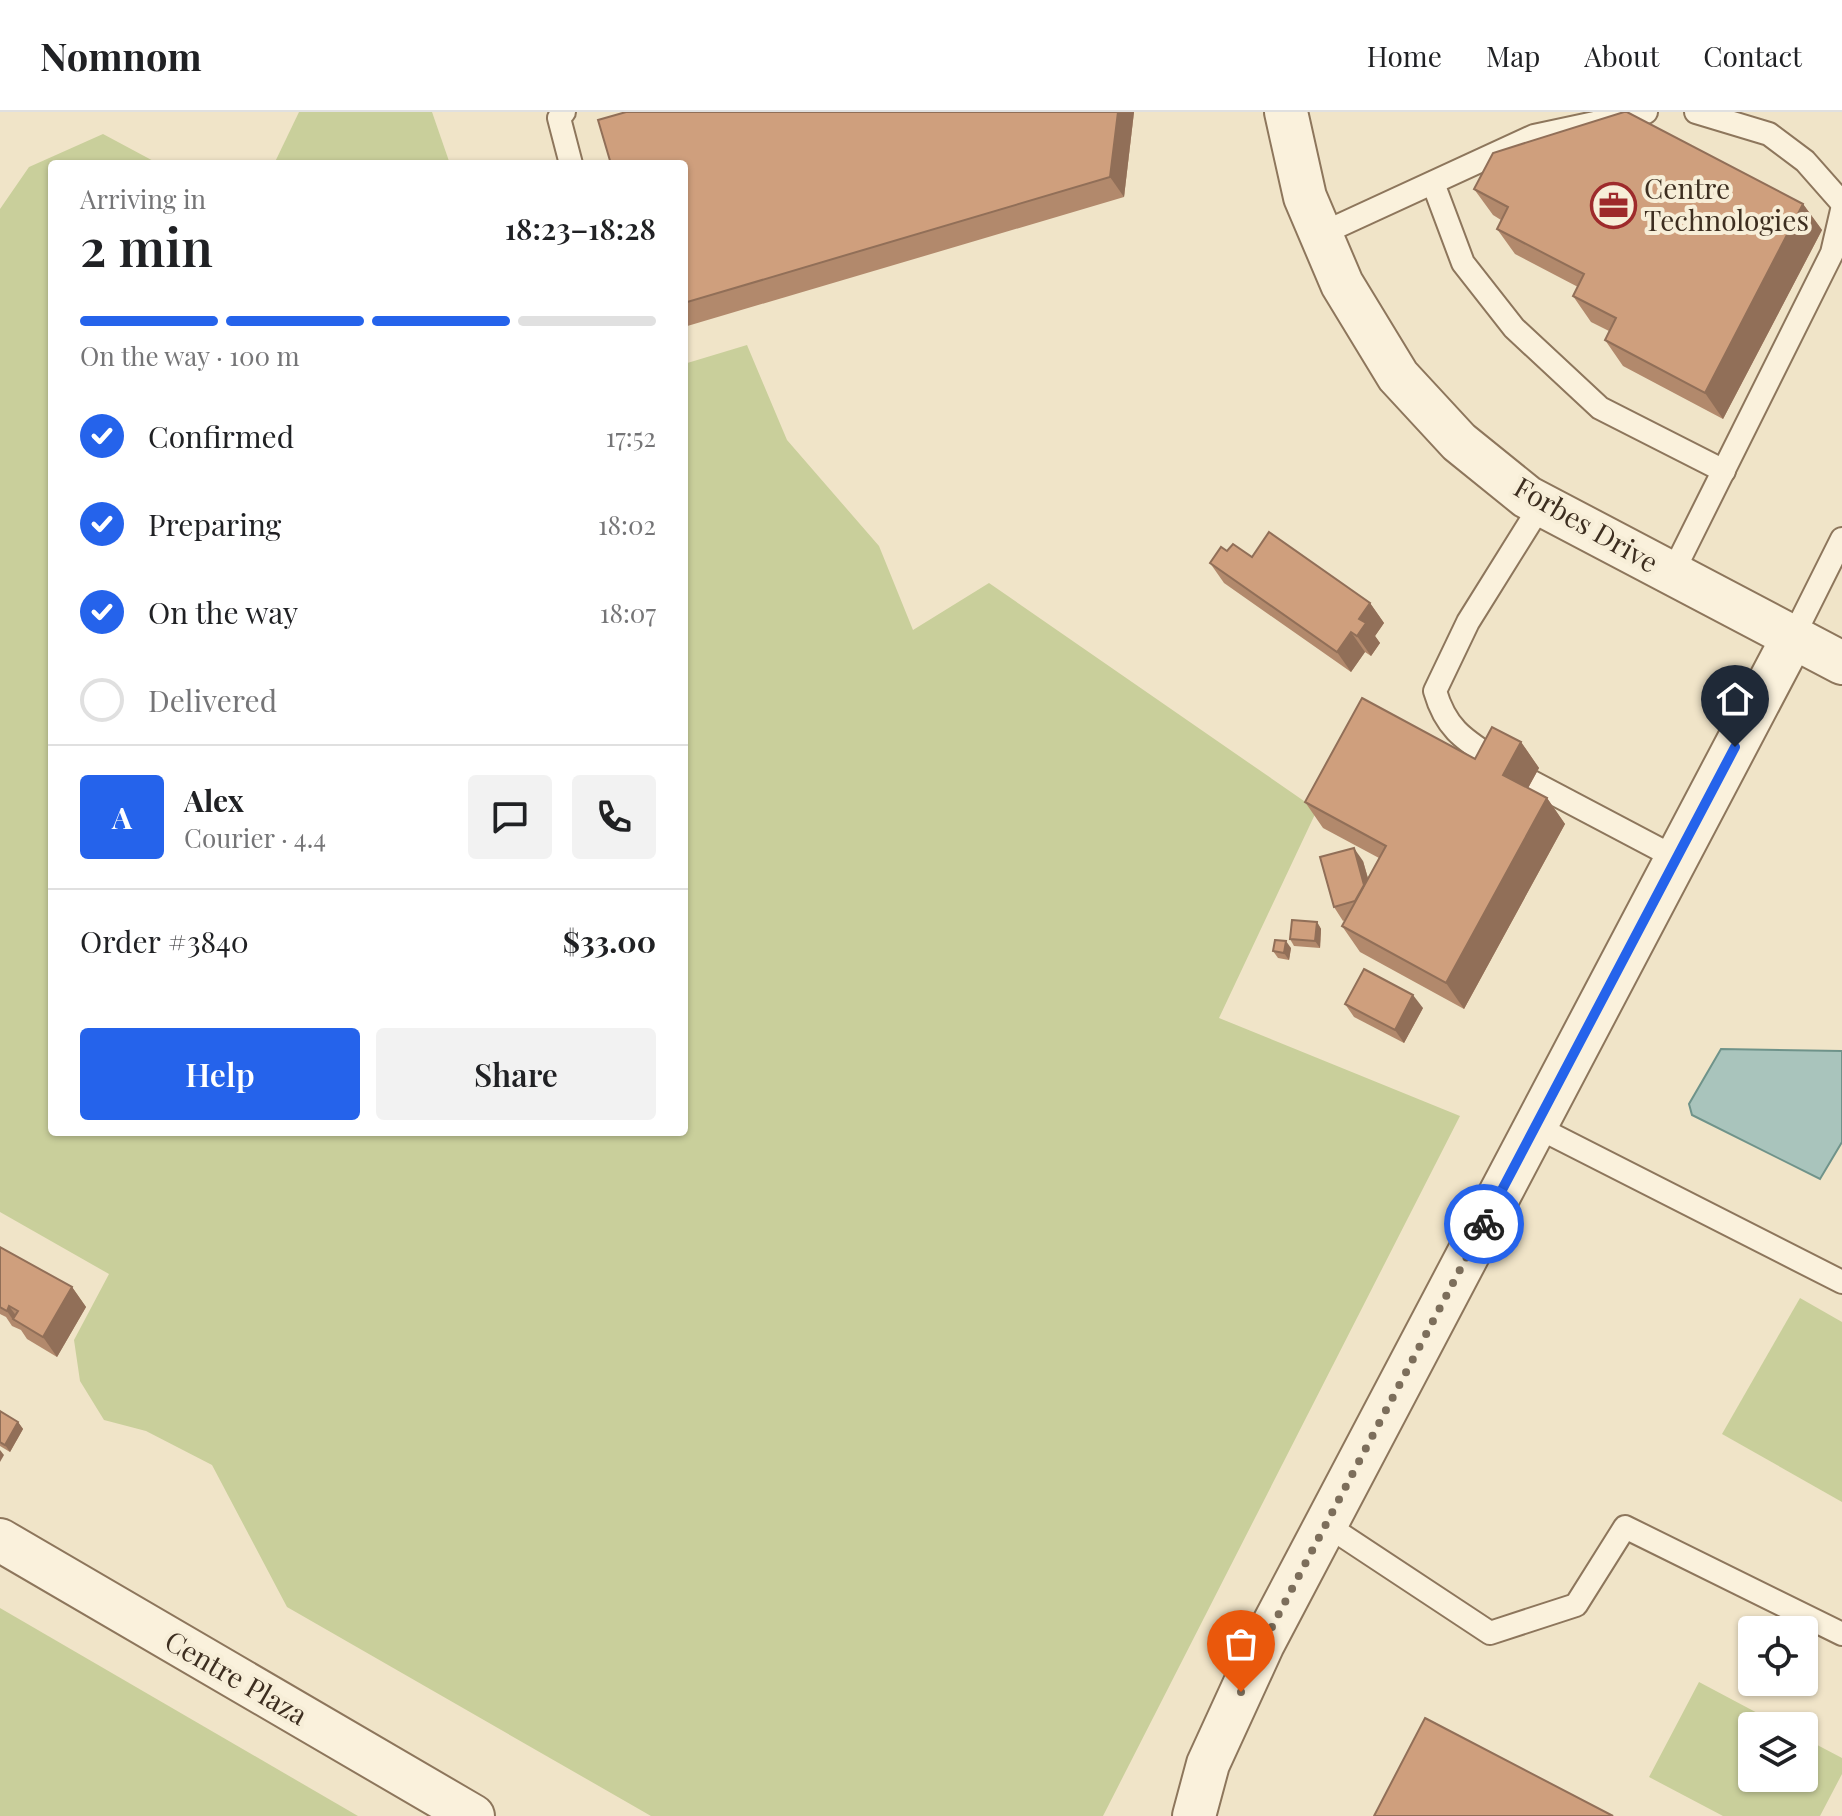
<!DOCTYPE html>
<html lang="en">
<head>
<meta charset="utf-8">
<style>
	body { margin:0; font-family:"Playfair Display",serif; background:#f2f2f2; color:#202124; height:100vh; display:flex; flex-direction:column; font-size:30px; white-space:nowrap }
	* { box-sizing:border-box; margin:0 }
	p { font-size:26px; color:#757577 }
	.icon { flex:none; width:44px; height:44px; fill:none; stroke:currentColor; stroke-width:2; stroke-linecap:round; stroke-linejoin:round }
	.map { position:relative; flex:1; overflow:hidden }
	.details { position:absolute; left:48px; top:48px; width:640px; height:976px; display:flex; flex-direction:column; background:#fff; border-radius:8px; box-shadow:0 2px 6px #0004 }
	.details>* { flex:none }
	.controls { position:absolute; left:1738px; top:1504px; display:grid; gap:16px }
	.controls a { display:grid; place-items:center; width:80px; height:80px; border-radius:8px; background:#fff; box-shadow:0 2px 6px #0004; font-size:40px }
	.pin { position:absolute; display:grid; place-items:center; width:68px; height:68px; color:#fff; margin:-82px -34px; border-radius:50% 50% 50% 0; rotate:-45deg; box-shadow:0 0 8px #0007 }
	.pin .icon { rotate:45deg }
	.courier { position:absolute; display:grid; place-items:center; width:80px; height:80px; margin:-40px; border:6px solid #2563eb; border-radius:50%; background:#fff; color:#222; box-shadow:0 2px 10px #0007 }
	.overview em { font-style:normal; font-weight:600 }
	.overview div { display:flex; flex-direction:column-reverse }
	.overview { display:flex; align-items:center; justify-content:space-between; height:136px; padding:0 32px }
	h1 { font-size:52px; font-weight:600; line-height:60px }
	.bar { display:grid; grid-template-columns:repeat(4,1fr); gap:12px 8px; align-content:center; height:96px; padding:0 32px }
	.bar i { height:10px; border-radius:6px; background:#e0e0e0 }
	.bar .selected { background:#2563eb }
	.bar p { grid-column:span 4 }
	.line { display:flex; align-items:center; gap:20px; padding:0 32px; border-top:2px solid #e0e0e0 }
	.line div { flex:1 }
	.round { display:grid; place-items:center; flex:none; width:84px; height:84px; border-radius:8px; background:#f2f2f2 }
	ol { padding:0 32px; list-style:none }
	li { display:flex; align-items:center; gap:24px; height:88px }
	li p { margin-inline-start:auto }
	li .icon { padding:8px; border-radius:50%; background:#2563eb; color:#fff; stroke-width:4 }
	li:last-child { color:#757577 }
	li i { width:44px; height:44px; border:4px solid #e0e0e0; border-radius:50% }
	.button { display:flex; gap:16px; margin-top:auto; padding:16px 32px }
	.button a { flex:1; height:92px; border-radius:8px; background:#2563eb; color:#fff; font-size:32px; font-weight:600; line-height:92px; text-align:center }
	.button a+a { background:#f2f2f2; color:#202124 }
	header { display:flex; align-items:center; gap:48px; box-sizing:border-box; height:112px; padding:0 40px; background:#fff; border-bottom:2px solid #e0e0e0 }
	header strong { font-size:38px }
	nav { display:flex; gap:44px; margin-inline-start:auto; font-size:28px }
	.map>svg:first-child { display:block }
	.green { fill:#c9cf9b }
	.water { fill:#a9c4bc; stroke:#6f938a; stroke-width:2 }
	.lines { fill:none; stroke-linecap:round; stroke-linejoin:round }
	.service-casing { stroke:#8d765c; stroke-width:26 }
	.minor-casing { stroke:#8d765c; stroke-width:46 }
	.service { stroke:#faf1dc; stroke-width:22 }
	.minor { stroke:#faf1dc; stroke-width:42 }
	.wall { fill:#b2896c }
	.shaded-wall { fill:#916f58 }
	.building { fill:#cf9f7d; stroke:#916f58; stroke-width:2 }
	.done { stroke:#7c6e5b; stroke-width:8; stroke-dasharray:0 14.4 }
	.route { stroke:#2563eb; stroke-width:10 }
	.labels { text-anchor:middle; stroke-width:8; stroke-linejoin:round; paint-order:stroke }
	.poi-label { font-size:28px; fill:#3d2e20; stroke:#f7eed8; text-anchor:start }
	.street-label { font-size:28px; fill:#3d2e20; stroke:#f7eed8 }
</style>
</head>
<body>
<header>
<strong>Nomnom</strong>
<nav><a>Home</a><a>Map</a><a>About</a><a>Contact</a></nav>
</header>
<div class="map">
<svg width="1842" height="1704" viewBox="0 0 1842 1704">
	<rect width="100%" height="100%" fill="#f0e4c8"/>
	<g class="green">
		<path d="M 299,0 L 432,0 L 450,52 L 274,52 Z"/>
		<path d="M 103,22 L 159,52 L 52,52 L 52,1020 L 684,1020 L 684,252 L 747,233 L 787,328 L 879,434 L 913,518 L 989,471 L 1317,698 L 1219,906 L 1460,1004 L 1103,1704 L 651,1704 L 287,1495 L 212,1353 L 146,1319 L 104,1308 L 80,1269 L 74,1228 L 109,1162 L 0,1100 L 0,97 L 29,55 Z"/>
		<path d="M 1800,1186 L 1842,1210 L 1842,1390 L 1722,1322 Z"/>
		<path d="M 0,1496 L 358,1704 L 0,1704 Z"/>
		<path d="M 1699,1570 L 1782,1614 L 1752,1614 L 1752,1666 L 1804,1666 L 1804,1626 L 1842,1646 L 1842,1662 L 1820,1704 L 1723,1704 L 1649,1665 Z"/>
	</g>
	<path class="water" d="M 1721,937 L 1842,939 L 1842,1030 L 1820,1067 L 1692,1003 L 1689,992 Z"/>
	<g class="lines">
		<defs>
			<g id="service">
				<path d="M 564,0 L 559,6 L 571,52"/>
				<path d="M 1696,0 L 1769,22 L 1805,49 L 1842,91"/>
				<path d="M 1433,71 L 1463,151 L 1514,216 L 1600,296 L 1724,359"/>
				<path d="M 1321,122 L 1534,24 L 1646,0"/>
				<path d="M 1672,462 L 1832,141 L 1842,98"/>
				<path d="M 1793,525 L 1842,427"/>
				<path d="M 1503,653 C 1469,630 1447,621 1435,579 L 1468,510 L 1541,393"/>
				<path d="M 1532,670 L 1676,746"/>
				<path d="M 1535,1014 L 1842,1170"/>
				<path d="M 1325,1412 L 1490,1521 L 1576,1493 L 1625,1415 L 1842,1522"/>
			</g>
			<g id="minor">
				<path d="M 1286,0 L 1305,85 L 1342,172 L 1398,264 L 1459,330 L 1527,385 L 1842,551"/>
				<path d="M 0,1428 L 473,1704"/>
				<path d="M 1194,1704 L 1208,1652 L 1263,1532 L 1793,525"/>
			</g>
		</defs>
		<use href="#service" class="service-casing"/>
		<use href="#minor" class="minor-casing"/>
		<use href="#service" class="service"/>
		<use href="#minor" class="minor"/>
	</g>
	<g class="wall">
		<path d="M 1134,0 L 1124,85 L 684,215 L 684,52 Z"/>
		<path d="M 1474,77 L 1803,92 L 1822,118 L 1723,307 L 1623,254 L 1605,228 L 1609,219 L 1591,210 L 1573,184 L 1578,175 L 1515,142 L 1497,117 L 1501,108 L 1493,103 Z"/>
		<path d="M 1227,439 L 1252,445 L 1370,491 L 1384,511 L 1375,524 L 1380,531 L 1371,544 L 1365,540 L 1351,560 L 1224,471 L 1210,451 Z"/>
		<path d="M 1521,630 L 1539,656 L 1528,676 L 1547,686 L 1565,712 L 1464,897 L 1360,840 L 1342,814 L 1345,808 L 1343,809 L 1334,795 L 1363,749 L 1368,766 L 1379,746 L 1323,716 L 1305,690 L 1475,647 Z"/>
		<path d="M 1317,810 L 1321,817 L 1320,836 L 1294,834 L 1290,827 Z"/>
		<path d="M 1291,836 L 1289,848 L 1278,846 L 1273,839 Z"/>
		<path d="M 1345,892 L 1423,896 L 1404,931 L 1354,905 Z"/>
		<path d="M 0,1135 L 72,1175 L 86,1195 L 57,1245 L 27,1227 L 21,1218 L 12,1214 L 6,1205 L 0,1202 Z"/>
		<path d="M 0,1299 L 18,1310 L 23,1317 L 10,1340 L 0,1334 Z"/>
	</g>
	<g class="shaded-wall">
		<path d="M 1118,0 L 1134,0 L 1124,85 L 1110,65 Z"/>
		<path d="M 1803,92 L 1822,118 L 1723,307 L 1705,281 Z"/>
		<path d="M 1370,491 L 1384,511 L 1375,524 L 1380,531 L 1371,544 L 1357,524 L 1359,507 Z"/>
		<path d="M 1351,520 L 1365,540 L 1351,560 L 1337,540 Z"/>
		<path d="M 1521,630 L 1539,656 L 1521,689 L 1503,663 Z"/>
		<path d="M 1547,686 L 1565,712 L 1464,897 L 1446,871 Z"/>
		<path d="M 1354,736 L 1363,749 L 1377,799 L 1368,786 Z"/>
		<path d="M 1317,810 L 1321,817 L 1320,836 L 1315,829 Z"/>
		<path d="M 1286,829 L 1291,836 L 1289,848 L 1284,841 Z"/>
		<path d="M 1413,883 L 1423,896 L 1404,931 L 1395,918 Z"/>
		<path d="M 72,1175 L 86,1195 L 57,1245 L 43,1225 Z"/>
		<path d="M 9,1194 L 23,1213 L 13,1208 L 7,1199 Z"/>
		<path d="M 18,1310 L 23,1317 L 10,1340 L 5,1333 Z"/>
		<path d="M 0,1338 L 4,1343 L 0,1350 Z"/>
	</g>
	<g class="building">
		<path d="M 626,0 L 1118,0 L 1110,65 L 684,191 L 684,52 L 611,52 L 598,8 Z"/>
		<path d="M 1624,0 L 1627,0 L 1803,92 L 1705,281 L 1605,228 L 1616,206 L 1573,184 L 1584,162 L 1497,117 L 1508,95 L 1474,77 L 1493,41 Z"/>
		<path d="M 1269,420 L 1370,491 L 1359,507 L 1366,511 L 1357,524 L 1351,520 L 1337,540 L 1210,451 L 1221,435 L 1227,439 L 1233,432 L 1252,445 Z"/>
		<path d="M 1362,586 L 1475,647 L 1492,615 L 1521,630 L 1503,663 L 1547,686 L 1446,871 L 1342,814 L 1386,734 L 1305,690 Z"/>
		<path d="M 1354,736 L 1364,773 L 1355,789 L 1334,795 L 1320,745 Z"/>
		<path d="M 1292,808 L 1317,810 L 1315,829 L 1290,827 Z"/>
		<path d="M 1275,828 L 1286,829 L 1284,841 L 1273,839 Z"/>
		<path d="M 1364,857 L 1413,883 L 1395,918 L 1345,892 Z"/>
		<path d="M 0,1135 L 72,1175 L 43,1225 L 13,1207 L 18,1199 L 9,1194 L 7,1199 L 0,1195 Z"/>
		<path d="M 0,1299 L 18,1310 L 5,1333 L 0,1330 Z"/>
		<path d="M 1425,1606 L 1613,1704 L 1374,1704 Z"/>
	</g>
	<g class="lines">
		<path class="done" d="M 1241,1580 L 1263,1532 L 1484,1112"/>
		<path class="route" d="M 1484,1112 L 1735,635"/>
	</g>
	<defs>
		<symbol id="office-ring" viewBox="-11 -11 22 22"><circle r="9.5" fill="#f7eed8" stroke="#9e2a2b" stroke-width="1.5"/><path d="M-6-3h4V-5.5h4V-3h4V5H-6ZM-1-4.5V-3h2v-1.5ZM-6 0V1H6V0Z" fill="#9e2a2b"/></symbol>
	</defs>
	<g fill-rule="evenodd">
		<use href="#office-ring" x="1588" y="68" width="51" height="51"/>
	</g>
	<g class="labels">
		<g class="poi-label">
			<text x="1644" y="87">Centre<tspan x="1644" dy="32">Technologies</tspan></text>
		</g>
		<g class="street-label">
			<text transform="translate(1586 413) rotate(30)" y="10">Forbes Drive</text>
			<text transform="translate(236 1566) rotate(30)" y="10">Centre Plaza</text>
		</g>
	</g>
</svg>
<div class="controls">
<a><svg class="icon" aria-label="locate" viewBox="0 0 24 24"><circle cx="12" cy="12" r="6"/><path d="M12 2v4M12 18v4M2 12h4M18 12h4"/></svg></a>
<a><svg class="icon" aria-label="layers" viewBox="0 0 24 24"><path d="M12 4l9 5-9 5-9-5zM3 14l9 5 9-5"/></svg></a>
</div>
<div class="pin" style="left:1241px;top:1580px;background:#ea580c"><svg class="icon" aria-label="bag" viewBox="0 0 24 24"><path d="M5 8h14l-1 12H6zM9 8a3 3 0 0 1 6 0"/></svg></div>
<div class="pin" style="left:1735px;top:635px;background:#1f2937"><svg class="icon" aria-label="home" viewBox="0 0 24 24"><path d="M3 11l9-7 9 7M6 9v11h12V9"/></svg></div>
<div class="courier" style="left:1484px;top:1112px"><svg class="icon" aria-label="bike" viewBox="0 0 24 24"><circle cx="6" cy="16" r="4"/><circle cx="18" cy="16" r="4"/><path d="M6 16l4-8h5l3 8M10 8l3 8H6M13 5h3"/></svg></div>
<section class="details">
<div class="overview"><div><h1>2 min</h1><p>Arriving in</p></div><em>18:23–18:28</em></div>
<div class="bar"><i class="selected"></i><i class="selected"></i><i class="selected"></i><i></i><p>On the way · 100 m</p></div>
<ol>
<li><svg class="icon" aria-label="check" viewBox="0 0 24 24"><path d="M5 12l5 5 9-10"/></svg>Confirmed<p>17:52</p></li>
<li><svg class="icon" aria-label="check" viewBox="0 0 24 24"><path d="M5 12l5 5 9-10"/></svg>Preparing<p>18:02</p></li>
<li><svg class="icon" aria-label="check" viewBox="0 0 24 24"><path d="M5 12l5 5 9-10"/></svg>On the way<p>18:07</p></li>
<li><i></i>Delivered</li>
</ol>
<div class="line" style="height:144px"><b class="round" style="background:#2563eb;color:#fff">A</b><div><b>Alex</b><p>Courier · 4.4</p></div><a class="round"><svg class="icon" aria-label="chat" viewBox="0 0 24 24"><path d="M4 5h16v11H9l-5 4z"/></svg></a><a class="round"><svg class="icon" aria-label="phone" viewBox="0 0 24 24"><path d="M5 4h4l2 5-3 2q2 4 5 5l2-3 5 2v4C11 20 4 13 5 4z"/></svg></a></div>
<div class="line" style="height:104px"><div>Order #3840</div><b>$33.00</b></div>
<div class="button"><a>Help</a><a>Share</a></div>
</section>
</div>
</body>
</html>
